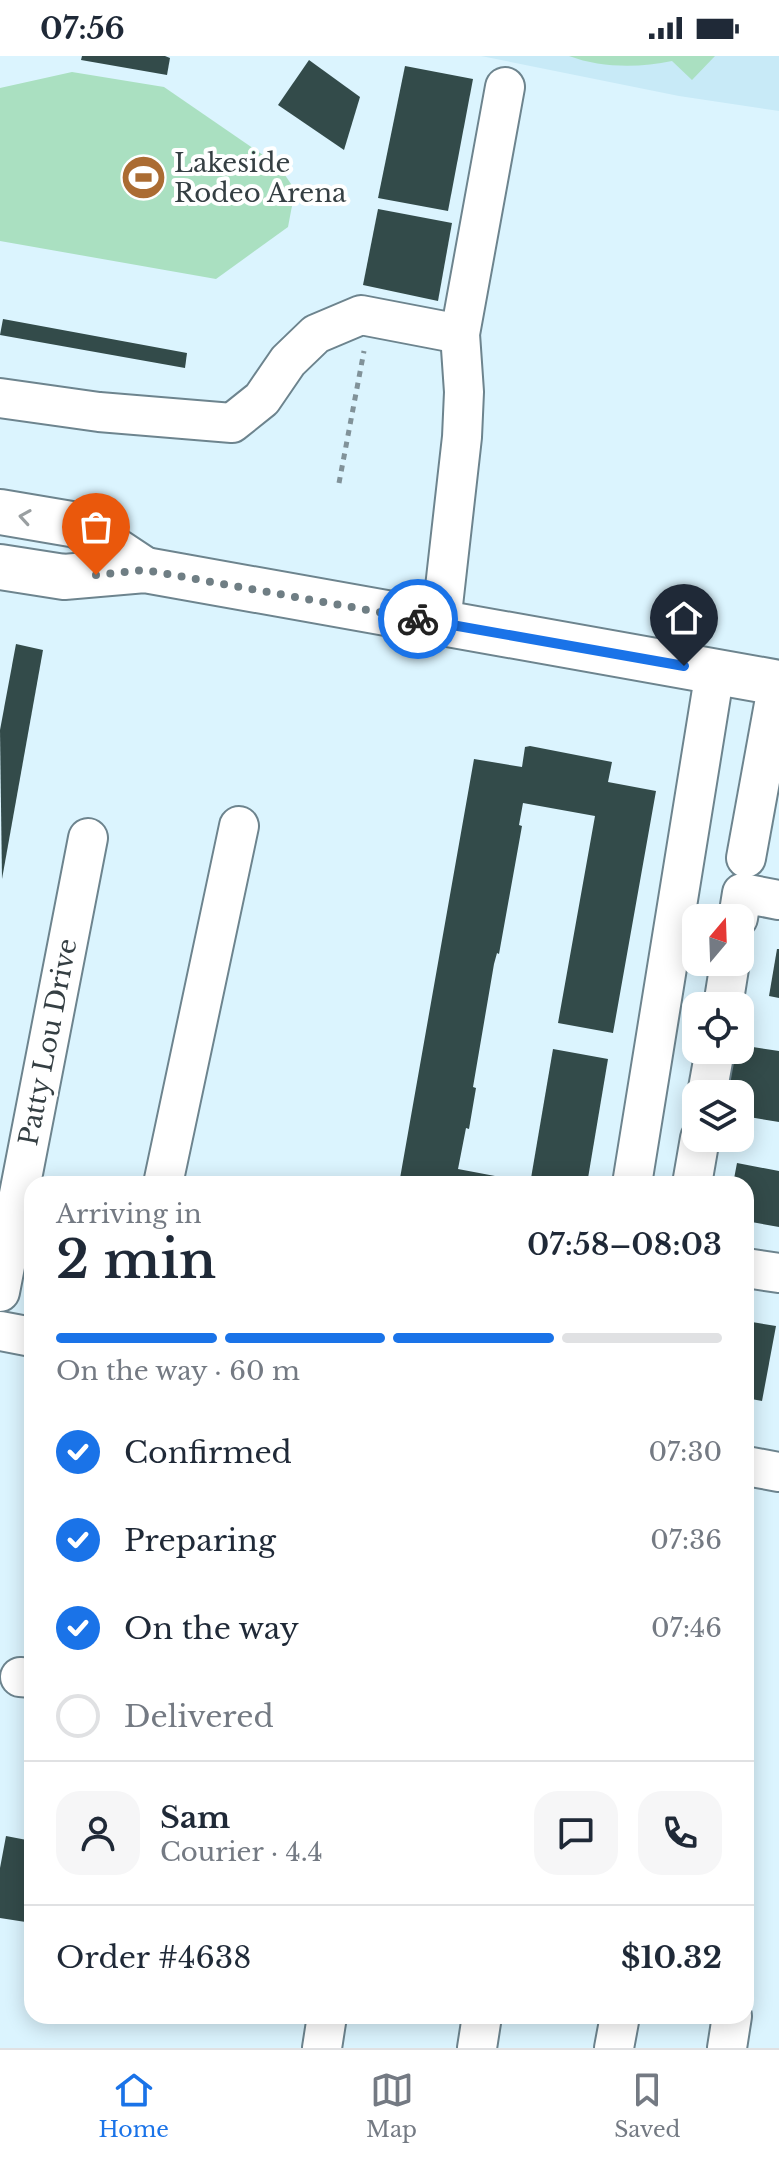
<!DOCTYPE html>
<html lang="en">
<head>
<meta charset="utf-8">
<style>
	body { margin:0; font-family:"Libre Baskerville",serif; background:#f6f6f7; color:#1f2937; height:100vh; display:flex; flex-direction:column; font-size:30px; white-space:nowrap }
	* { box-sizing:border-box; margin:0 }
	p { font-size:26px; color:#747a83 }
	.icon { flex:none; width:44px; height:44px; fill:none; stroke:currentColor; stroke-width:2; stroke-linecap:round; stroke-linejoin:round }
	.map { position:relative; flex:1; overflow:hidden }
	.details { position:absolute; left:24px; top:1120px; width:730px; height:848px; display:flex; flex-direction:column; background:#fff; border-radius:24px; box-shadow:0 4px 20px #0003 }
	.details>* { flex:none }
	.needle { width:52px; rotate:19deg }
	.fabs { position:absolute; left:682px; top:848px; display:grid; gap:16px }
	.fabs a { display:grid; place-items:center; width:72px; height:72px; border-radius:16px; background:#fff; box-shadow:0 4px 20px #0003; font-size:40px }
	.pin { position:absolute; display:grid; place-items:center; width:68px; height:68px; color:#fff; margin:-82px -34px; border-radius:50% 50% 50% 0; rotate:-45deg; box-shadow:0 0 8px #0007 }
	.pin .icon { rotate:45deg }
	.courier { position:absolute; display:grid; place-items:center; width:80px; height:80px; margin:-40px; border:6px solid #1a73e8; border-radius:50%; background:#fff; color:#222; box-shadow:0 2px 10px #0007 }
	.headline em { font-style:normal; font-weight:600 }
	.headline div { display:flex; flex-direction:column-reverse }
	.headline { display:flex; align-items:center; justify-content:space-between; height:136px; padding:0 32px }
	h1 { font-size:52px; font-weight:600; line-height:60px }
	.bar { display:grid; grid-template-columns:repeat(4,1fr); gap:12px 8px; align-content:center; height:96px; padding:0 32px }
	.bar i { height:10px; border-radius:6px; background:#e0e1e3 }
	.bar .current { background:#1a73e8 }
	.bar p { grid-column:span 4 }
	.line { display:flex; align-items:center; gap:20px; padding:0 32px; border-top:2px solid #e0e1e3 }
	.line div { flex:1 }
	.round { display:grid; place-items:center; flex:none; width:84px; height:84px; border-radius:24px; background:#f6f6f7 }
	ol { padding:0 32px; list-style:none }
	li { display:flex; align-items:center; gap:24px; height:88px }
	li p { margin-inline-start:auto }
	li .icon { padding:8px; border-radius:50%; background:#1a73e8; color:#fff; stroke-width:4 }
	li:last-child { color:#747a83 }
	li i { width:44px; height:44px; border:4px solid #e0e1e3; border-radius:50% }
	.status { display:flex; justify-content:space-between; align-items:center; height:56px; padding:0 40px; background:#fff; direction:ltr }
	.status svg { height:22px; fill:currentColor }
	.menu { display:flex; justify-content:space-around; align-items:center; height:112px; border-top:2px solid #e0e1e3; background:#fff; font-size:22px; color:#747a83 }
	.menu a { display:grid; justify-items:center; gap:4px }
	.menu .current { color:#1a73e8 }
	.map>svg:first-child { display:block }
	.built { fill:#c8eaf7 }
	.green { fill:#aae0c1 }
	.building { fill:#334b4a }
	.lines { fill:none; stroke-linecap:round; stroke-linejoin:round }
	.minor-casing { stroke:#6d848e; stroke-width:42 }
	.major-casing { stroke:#6d848e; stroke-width:48 }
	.path { stroke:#819299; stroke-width:5; stroke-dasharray:6 6; stroke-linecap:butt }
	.minor { stroke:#fff; stroke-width:38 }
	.major { stroke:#fff; stroke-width:44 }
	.oneway { stroke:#9a9fa1 }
	.done { stroke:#6f7e84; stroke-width:8; stroke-dasharray:0 14.4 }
	.route { stroke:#1a73e8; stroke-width:10 }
	.labels { text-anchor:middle; stroke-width:8; stroke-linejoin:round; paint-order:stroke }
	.poi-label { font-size:26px; fill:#353f43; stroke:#fff; text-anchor:start }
	.street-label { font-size:26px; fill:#353f43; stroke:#fff }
</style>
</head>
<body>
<div class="status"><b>07:56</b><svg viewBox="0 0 49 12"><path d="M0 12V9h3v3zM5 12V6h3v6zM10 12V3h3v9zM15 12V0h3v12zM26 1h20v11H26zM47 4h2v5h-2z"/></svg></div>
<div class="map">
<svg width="779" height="1992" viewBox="0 0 779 1992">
	<rect width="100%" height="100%" fill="#dbf4fe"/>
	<path class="built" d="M 481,0 L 779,0 L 779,55 L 679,40 Z"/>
	<g class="green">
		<path d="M 569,0 L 715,0 L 692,24 L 672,5 C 639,12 601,12 569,0 Z"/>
		<path d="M 72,16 L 164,31 L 279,110 L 295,134 L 288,171 L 216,223 L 0,185 L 0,32 Z"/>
	</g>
	<g class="building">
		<path d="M 82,0 L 165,0 L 170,2 L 167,19 L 81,4 Z"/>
		<path d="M 309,4 L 360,41 L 344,94 L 278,49 Z"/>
		<path d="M 405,10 L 473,23 L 448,155 L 378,142 Z"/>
		<path d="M 378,153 L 452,167 L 438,245 L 363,229 Z"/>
		<path d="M 3,263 L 187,297 L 185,312 L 0,279 Z"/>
		<path d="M 16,588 L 43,594 L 2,823 L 0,674 Z"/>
		<path d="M 530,690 L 612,706 L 608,726 L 656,735 L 613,977 L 558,967 L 595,760 L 523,747 L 519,769 L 522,770 L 499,898 L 497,897 L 494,908 L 473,1031 L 476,1032 L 469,1073 L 466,1072 L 458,1113 L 495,1120 L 493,1128 L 399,1128 L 474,703 L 522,711 L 525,691 Z"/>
		<path d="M 777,893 L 779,893 L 779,942 L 769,940 Z"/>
		<path d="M 740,989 L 779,995 L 779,1066 L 749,1061 L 748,1064 L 740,1063 L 740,1038 L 722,1038 L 729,994 L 740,994 Z"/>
		<path d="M 553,993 L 608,1003 L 587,1128 L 530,1128 Z"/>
		<path d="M 737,1107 L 779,1115 L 779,1171 L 746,1165 L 746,1128 L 733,1128 Z"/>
		<path d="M 746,1265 L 776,1270 L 762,1345 L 746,1342 Z"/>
		<path d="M 6,1780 L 32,1785 L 32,1867 L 0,1862 L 0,1812 Z"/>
	</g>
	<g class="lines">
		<defs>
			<g id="minor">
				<path d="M 0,342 L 99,356 L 232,367 L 262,343 L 288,305 L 316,278 L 361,259 L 460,278"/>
				<path d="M 441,567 L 462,381 L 464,336 L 460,278 L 505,31"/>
				<path d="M 746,802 L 778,626"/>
				<path d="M 738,862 L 742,837 L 779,844"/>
				<path d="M 723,950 L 730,906"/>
				<path d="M 707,1038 L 715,994"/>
				<path d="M 163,1128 L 239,770"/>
				<path d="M 632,1128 L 715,615"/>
				<path d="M 692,1128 L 700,1082"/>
				<path d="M 746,1212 L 779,1217"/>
				<path d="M 0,1236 L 88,782"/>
				<path d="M 0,1275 L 32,1281"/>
				<path d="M 746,1410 L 779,1416"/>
				<path d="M 20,1621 L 32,1622"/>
				<path d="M 322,1992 L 327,1960"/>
				<path d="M 477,1992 L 482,1960"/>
				<path d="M 614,1992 L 620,1960"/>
				<path d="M 727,1992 L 732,1960"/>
			</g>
			<g id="major">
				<path d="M 0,456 L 77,469 L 145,514"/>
				<path d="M 0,511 L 64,521 L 145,514 L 779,627"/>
			</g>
		</defs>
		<use href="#minor" class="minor-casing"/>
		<use href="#major" class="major-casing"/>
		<path class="path" d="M 339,427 L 364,295"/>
		<use href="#minor" class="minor"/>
		<use href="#major" class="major"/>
	</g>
	<defs><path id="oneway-chevron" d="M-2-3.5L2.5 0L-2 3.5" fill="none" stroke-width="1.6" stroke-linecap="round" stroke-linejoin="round" transform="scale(2)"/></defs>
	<use class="oneway" href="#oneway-chevron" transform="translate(25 461) rotate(-171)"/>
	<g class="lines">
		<path class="done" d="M 96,519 L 145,514 L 418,563"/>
		<path class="route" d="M 418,563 L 684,610"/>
	</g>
	<defs>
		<symbol id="stadium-disc" viewBox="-11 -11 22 22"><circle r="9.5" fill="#ab6c33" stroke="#fff"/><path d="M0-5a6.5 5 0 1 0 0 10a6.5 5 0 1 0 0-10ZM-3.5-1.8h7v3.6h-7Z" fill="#fff"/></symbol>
	</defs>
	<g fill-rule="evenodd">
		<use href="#stadium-disc" x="118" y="96" width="51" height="51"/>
	</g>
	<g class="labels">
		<g class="poi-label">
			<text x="174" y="116">Lakeside<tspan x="174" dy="30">Rodeo Arena</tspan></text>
		</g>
		<g class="street-label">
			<text transform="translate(48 986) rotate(-79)" y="9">Patty Lou Drive</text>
		</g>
	</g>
</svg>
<div class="fabs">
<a><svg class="needle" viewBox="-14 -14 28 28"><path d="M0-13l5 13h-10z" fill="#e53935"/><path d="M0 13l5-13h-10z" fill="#747a83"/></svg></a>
<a><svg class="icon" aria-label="locate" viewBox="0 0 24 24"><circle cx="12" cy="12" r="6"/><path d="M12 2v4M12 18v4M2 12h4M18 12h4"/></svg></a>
<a><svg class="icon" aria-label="layers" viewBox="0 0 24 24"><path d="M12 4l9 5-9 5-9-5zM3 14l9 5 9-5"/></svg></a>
</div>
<div class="pin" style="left:96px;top:519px;background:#ea580c"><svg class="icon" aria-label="bag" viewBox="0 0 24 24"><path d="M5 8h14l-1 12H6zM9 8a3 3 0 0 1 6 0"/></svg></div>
<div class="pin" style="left:684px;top:610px;background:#1f2937"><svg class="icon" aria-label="home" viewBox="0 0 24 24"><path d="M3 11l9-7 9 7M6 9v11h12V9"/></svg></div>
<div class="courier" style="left:418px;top:563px"><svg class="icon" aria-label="bike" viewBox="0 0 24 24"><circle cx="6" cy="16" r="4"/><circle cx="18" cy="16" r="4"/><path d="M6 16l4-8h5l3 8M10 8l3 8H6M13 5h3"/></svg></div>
<section class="details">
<div class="headline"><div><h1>2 min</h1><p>Arriving in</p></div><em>07:58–08:03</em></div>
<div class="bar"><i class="current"></i><i class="current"></i><i class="current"></i><i></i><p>On the way · 60 m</p></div>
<ol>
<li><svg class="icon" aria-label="check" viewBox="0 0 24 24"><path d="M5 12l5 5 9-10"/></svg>Confirmed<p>07:30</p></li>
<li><svg class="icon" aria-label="check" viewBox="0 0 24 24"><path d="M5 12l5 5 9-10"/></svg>Preparing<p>07:36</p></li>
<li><svg class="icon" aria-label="check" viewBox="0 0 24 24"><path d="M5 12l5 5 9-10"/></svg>On the way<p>07:46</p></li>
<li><i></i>Delivered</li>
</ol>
<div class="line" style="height:144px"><a class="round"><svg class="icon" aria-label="person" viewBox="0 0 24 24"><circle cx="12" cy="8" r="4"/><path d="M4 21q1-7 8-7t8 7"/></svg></a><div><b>Sam</b><p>Courier · 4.4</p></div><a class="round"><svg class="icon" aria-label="chat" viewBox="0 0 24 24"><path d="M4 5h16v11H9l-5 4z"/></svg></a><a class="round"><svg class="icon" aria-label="phone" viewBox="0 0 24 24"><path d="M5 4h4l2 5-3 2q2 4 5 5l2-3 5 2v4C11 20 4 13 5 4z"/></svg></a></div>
<div class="line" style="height:104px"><div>Order #4638</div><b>$10.32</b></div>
</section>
</div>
<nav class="menu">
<a class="current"><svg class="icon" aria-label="home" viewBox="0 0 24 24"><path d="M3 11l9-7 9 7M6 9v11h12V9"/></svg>Home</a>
<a><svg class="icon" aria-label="map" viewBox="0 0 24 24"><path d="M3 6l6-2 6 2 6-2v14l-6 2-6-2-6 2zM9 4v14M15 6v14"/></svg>Map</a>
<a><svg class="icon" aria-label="saved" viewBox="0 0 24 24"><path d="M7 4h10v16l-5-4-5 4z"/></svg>Saved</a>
</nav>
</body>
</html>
